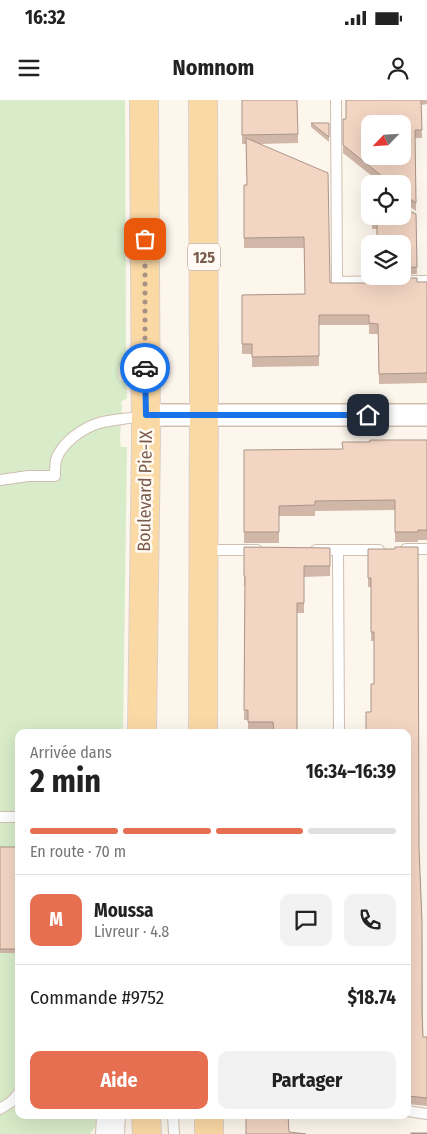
<!DOCTYPE html>
<html lang="fr">
<head>
<meta charset="utf-8">
<style>
	body { margin:0; font-family:"Fira Sans Condensed",sans-serif; background:#f2f2f2; color:#222; height:100vh; display:flex; flex-direction:column; font-size:19px; white-space:nowrap }
	* { box-sizing:border-box; margin:0 }
	p { font-size:16px; color:#767676 }
	.icon { flex:none; width:28px; height:28px; fill:none; stroke:currentColor; stroke-width:2; stroke-linecap:round; stroke-linejoin:round }
	.map { position:relative; flex:1; overflow:hidden }
	.side { position:absolute; left:15px; top:629px; width:396px; height:390px; display:flex; flex-direction:column; background:#fff; border-radius:10px; box-shadow:0 5px 20px #0002 }
	.side>* { flex:none }
	.needle { width:32px; rotate:245deg }
	.fabs { position:absolute; left:361px; top:15px; display:grid; gap:10px }
	.fabs a { display:grid; place-items:center; width:50px; height:50px; border-radius:10px; background:#fff; box-shadow:0 5px 20px #0002; font-size:25px }
	.pin { position:absolute; display:grid; place-items:center; width:42px; height:42px; color:#fff; margin:-21px; border-radius:10px; box-shadow:0 2px 8px #0006 }
	.courier { position:absolute; display:grid; place-items:center; width:50px; height:50px; margin:-25px; border:4px solid #1a73e8; border-radius:50%; background:#fff; color:#222; box-shadow:0 1px 6px #0007 }
	.headline em { font-style:normal; font-weight:700 }
	.headline div { display:flex; flex-direction:column-reverse }
	.headline { display:flex; align-items:center; justify-content:space-between; height:85px; padding:0 15px }
	h1 { font-size:32px; font-weight:700; line-height:38px }
	.bar { display:grid; grid-template-columns:repeat(4,1fr); gap:8px 5px; align-content:center; height:60px; padding:0 15px }
	.bar i { height:6px; border-radius:4px; background:#e0e0e0 }
	.bar .on { background:#e76f51 }
	.bar p { grid-column:span 4 }
	.line { display:flex; align-items:center; gap:12px; padding:0 15px; border-top:1px solid #e0e0e0 }
	.line div { flex:1 }
	.round { display:grid; place-items:center; flex:none; width:52px; height:52px; border-radius:10px; background:#f2f2f2 }
	.cta { display:flex; gap:10px; margin-top:auto; padding:10px 15px }
	.cta a { flex:1; height:58px; border-radius:10px; background:#e76f51; color:#fff; font-size:20px; font-weight:700; line-height:58px; text-align:center }
	.cta a+a { background:#f2f2f2; color:#222 }
	.status { display:flex; justify-content:space-between; align-items:center; height:35px; padding:0 25px; background:#fff; direction:ltr }
	.status svg { height:14px; fill:currentColor }
	header { display:flex; justify-content:space-between; align-items:center; height:65px; padding:0 15px; background:#fff; font-size:22px; font-weight:700 }
	.map>svg:first-child { display:block }
	.green { fill:#d8ecc9 }
	.lines { fill:none; stroke-linecap:round; stroke-linejoin:round }
	.service-casing { stroke:#d1beb0; stroke-width:12 }
	.minor-casing { stroke:#d1beb0; stroke-width:24 }
	.secondary-casing { stroke:#d6c0b0; stroke-width:30 }
	.primary-casing { stroke:#dad1cd; stroke-width:30 }
	.service { stroke:#fff; stroke-width:10 }
	.minor { stroke:#fff; stroke-width:21 }
	.secondary { stroke:#fff; stroke-width:28 }
	.primary { stroke:#fbd9a5; stroke-width:28 }
	.wall { fill:#d1b7a8 }
	.building { fill:#f3d5c3; stroke:#aa9588; fill-rule:evenodd }
	.done { stroke:#a89285; stroke-width:5; stroke-dasharray:0 9 }
	.route { stroke:#1a73e8; stroke-width:6 }
	.labels { text-anchor:middle; stroke-width:5; stroke-linejoin:round; paint-order:stroke }
	.shield { fill:#fffaf3; stroke:#a28b7f; stroke-width:1 }
	.shield-label { font-size:16px; font-weight:bold; fill:#7a5c4d }
	.street-label { font-size:18px; fill:#7a5c4d; stroke:#fffaf3 }
</style>
</head>
<body>
<div class="status"><b>16:32</b><svg viewBox="0 0 49 12"><path d="M0 12V9h3v3zM5 12V6h3v6zM10 12V3h3v9zM15 12V0h3v12zM26 1h20v11H26zM47 4h2v5h-2z"/></svg></div>
<header><svg class="icon" aria-label="menu" viewBox="0 0 24 24"><path d="M4 6h16M4 12h16M4 18h16"/></svg>Nomnom<svg class="icon" aria-label="person" viewBox="0 0 24 24"><circle cx="12" cy="8" r="4"/><path d="M4 21q1-7 8-7t8 7"/></svg></header>
<div class="map">
<svg width="427" height="1034" viewBox="0 0 427 1034">
	<rect width="100%" height="100%" fill="#fdf6ec"/>
	<path class="green" d="M 0,0 L 125,0 L 126,255 L 123,255 L 123,266 L 118,267 L 119,280 L 126,281 L 127,298 L 121,302 L 122,307 L 120,338 L 121,347 L 127,347 L 123,632 L 19,632 L 19,1015 L 96,1015 L 95,1027 L 90,1034 L 0,1034 Z"/>
	<g class="lines">
		<defs>
			<g id="service">
				<path d="M 336,0 L 337,182 L 389,181"/>
				<path d="M 403,181 L 427,181"/>
				<path d="M 0,380 L 28,376 L 55,376 C 55,371 55,365 56,360 C 61,343 83,328 99,323 C 114,319 130,319 145,315"/>
				<path d="M 406,449 L 427,449"/>
				<path d="M 204,450 L 257,450"/>
				<path d="M 316,450 L 379,450"/>
				<path d="M 338,450 L 339,632"/>
				<path d="M 0,717 L 19,717"/>
				<path d="M 0,1009 L 11,1002 L 19,993"/>
				<path d="M 408,1011 L 427,1014"/>
				<path d="M 173,1015 L 174,1034"/>
			</g>
			<path id="minor" d="M 146,315 L 427,315"/>
			<path id="secondary" d="M 110,1034 L 111,1015"/>
			<g id="primary">
				<path d="M 142,632 L 146,340 L 144,0"/>
				<path d="M 203,632 L 204,291 L 203,0"/>
				<path d="M 146,1015 L 147,1034"/>
				<path d="M 209,1015 L 209,1034"/>
			</g>
		</defs>
		<use href="#service" class="service-casing"/>
		<use href="#minor" class="minor-casing"/>
		<use href="#secondary" class="secondary-casing"/>
		<use href="#primary" class="primary-casing"/>
		<use href="#service" class="service"/>
		<use href="#minor" class="minor"/>
		<use href="#secondary" class="secondary"/>
		<use href="#primary" class="primary"/>
	</g>
	<g class="wall">
		<path d="M 242,0 L 298,34 L 298,43 L 260,44 L 330,183 L 377,183 L 427,182 L 427,283 L 379,284 L 378,234 L 369,234 L 369,225 L 319,225 L 319,266 L 252,267 L 252,254 L 242,254 L 242,195 L 305,194 L 304,148 L 244,148 L 244,85 L 247,85 L 246,44 L 242,44 Z"/>
		<path d="M 346,0 L 427,0 L 427,4 L 421,5 L 422,38 L 415,38 L 416,111 L 402,101 L 402,84 L 382,84 L 343,53 L 343,19 L 346,19 Z"/>
		<path d="M 311,23 L 329,23 L 329,42 L 311,27 Z"/>
		<path d="M 416,114 L 417,174 L 402,174 L 402,144 L 377,129 L 372,129 L 372,116 Z"/>
		<path d="M 427,340 L 427,440 L 418,440 L 418,442 L 395,442 L 395,410 L 315,411 L 315,416 L 279,416 L 279,443 L 244,443 L 244,350 L 343,349 L 370,342 Z"/>
		<path d="M 244,447 L 330,448 L 330,476 L 304,477 L 304,513 L 297,513 L 273,632 L 248,632 L 248,620 L 244,620 L 245,486 L 244,486 Z"/>
		<path d="M 395,447 L 418,447 L 419,749 L 422,822 L 423,937 L 427,937 L 427,1006 L 408,1004 L 408,632 L 366,632 L 366,612 L 371,612 L 371,584 L 374,584 L 374,541 L 371,541 L 371,487 L 368,487 L 368,449 L 395,449 Z"/>
		<rect x="0" y="747" width="19" height="106"/>
	</g>
	<g class="building">
		<path d="M 242,0 L 297,0 L 298,34 L 242,35 Z"/>
		<path d="M 346,0 L 421,0 L 422,30 L 415,30 L 416,103 L 402,93 L 402,84 L 392,84 L 343,45 L 343,19 L 346,19 ZM 370,24 L 402,24 L 402,56 L 370,56 Z"/>
		<path d="M 311,23 L 329,23 L 329,37 Z"/>
		<path d="M 246,38 L 328,73 L 330,183 L 377,183 L 377,178 L 417,178 L 417,182 L 427,182 L 427,273 L 379,274 L 378,224 L 369,223 L 369,215 L 319,215 L 319,256 L 252,257 L 252,244 L 242,244 L 242,195 L 305,194 L 304,137 L 244,138 L 244,85 L 247,85 Z"/>
		<path d="M 402,108 L 416,114 L 417,167 L 402,168 L 402,144 L 377,144 L 377,122 L 372,122 L 372,116 L 402,116 Z"/>
		<path d="M 370,340 L 427,340 L 427,430 L 418,430 L 418,432 L 395,432 L 395,400 L 315,401 L 315,405 L 279,406 L 279,432 L 244,432 L 244,350 L 343,349 L 342,342 L 370,342 Z"/>
		<path d="M 244,447 L 330,448 L 330,466 L 304,466 L 304,503 L 297,503 L 297,632 L 274,632 L 273,622 L 248,622 L 248,610 L 244,610 L 245,476 L 244,476 Z"/>
		<path d="M 395,447 L 418,447 L 419,749 L 422,822 L 422,911 L 423,937 L 427,937 L 427,998 L 408,996 L 408,632 L 366,632 L 366,612 L 371,612 L 371,584 L 374,584 L 374,532 L 371,532 L 371,478 L 368,478 L 368,449 L 395,449 Z"/>
		<rect x="0" y="747" width="19" height="102"/>
		<path d="M 246,1015 L 288,1015 L 289,1032 L 306,1034 L 246,1034 Z"/>
		<rect x="411" y="1033" width="16" height="1"/>
	</g>
	<g class="lines">
		<path class="done" d="M 145,139 L 145,268"/>
		<path class="route" d="M 145,268 L 146,315 L 368,315"/>
	</g>
	<g class="labels">
		<rect class="shield" x="188" y="143.5" width="32" height="27" rx="4"/>
		<g class="shield-label">
			<text x="204" y="163">125</text>
		</g>
		<g class="street-label">
			<text transform="translate(145 391) rotate(-89)" y="6">Boulevard Pie-IX</text>
		</g>
	</g>
</svg>
<div class="fabs">
<a><svg class="needle" viewBox="-14 -14 28 28"><path d="M0-13l5 13h-10z" fill="#e53935"/><path d="M0 13l5-13h-10z" fill="#767676"/></svg></a>
<a><svg class="icon" aria-label="locate" viewBox="0 0 24 24"><circle cx="12" cy="12" r="6"/><path d="M12 2v4M12 18v4M2 12h4M18 12h4"/></svg></a>
<a><svg class="icon" aria-label="layers" viewBox="0 0 24 24"><path d="M12 4l9 5-9 5-9-5zM3 14l9 5 9-5"/></svg></a>
</div>
<div class="pin" style="left:145px;top:139px;background:#ea580c"><svg class="icon" aria-label="bag" viewBox="0 0 24 24"><path d="M5 8h14l-1 12H6zM9 8a3 3 0 0 1 6 0"/></svg></div>
<div class="pin" style="left:368px;top:315px;background:#1f2937"><svg class="icon" aria-label="home" viewBox="0 0 24 24"><path d="M3 11l9-7 9 7M6 9v11h12V9"/></svg></div>
<div class="courier" style="left:145px;top:268px"><svg class="icon" aria-label="car" viewBox="0 0 24 24"><path d="M5 17H2v-5l4-1 3-4h7l3 4 3 1v5h-3M9 17h6M6 11h13"/><circle cx="7" cy="17" r="2"/><circle cx="17" cy="17" r="2"/></svg></div>
<section class="side">
<div class="headline"><div><h1>2 min</h1><p>Arrivée dans</p></div><em>16:34–16:39</em></div>
<div class="bar"><i class="on"></i><i class="on"></i><i class="on"></i><i></i><p>En route · 70 m</p></div>
<div class="line" style="height:90px"><b class="round" style="background:#e76f51;color:#fff">M</b><div><b>Moussa</b><p>Livreur · 4.8</p></div><a class="round"><svg class="icon" aria-label="chat" viewBox="0 0 24 24"><path d="M4 5h16v11H9l-5 4z"/></svg></a><a class="round"><svg class="icon" aria-label="phone" viewBox="0 0 24 24"><path d="M5 4h4l2 5-3 2q2 4 5 5l2-3 5 2v4C11 20 4 13 5 4z"/></svg></a></div>
<div class="line" style="height:65px"><div>Commande #9752</div><b>$18.74</b></div>
<div class="cta"><a>Aide</a><a>Partager</a></div>
</section>
</div>
</body>
</html>
